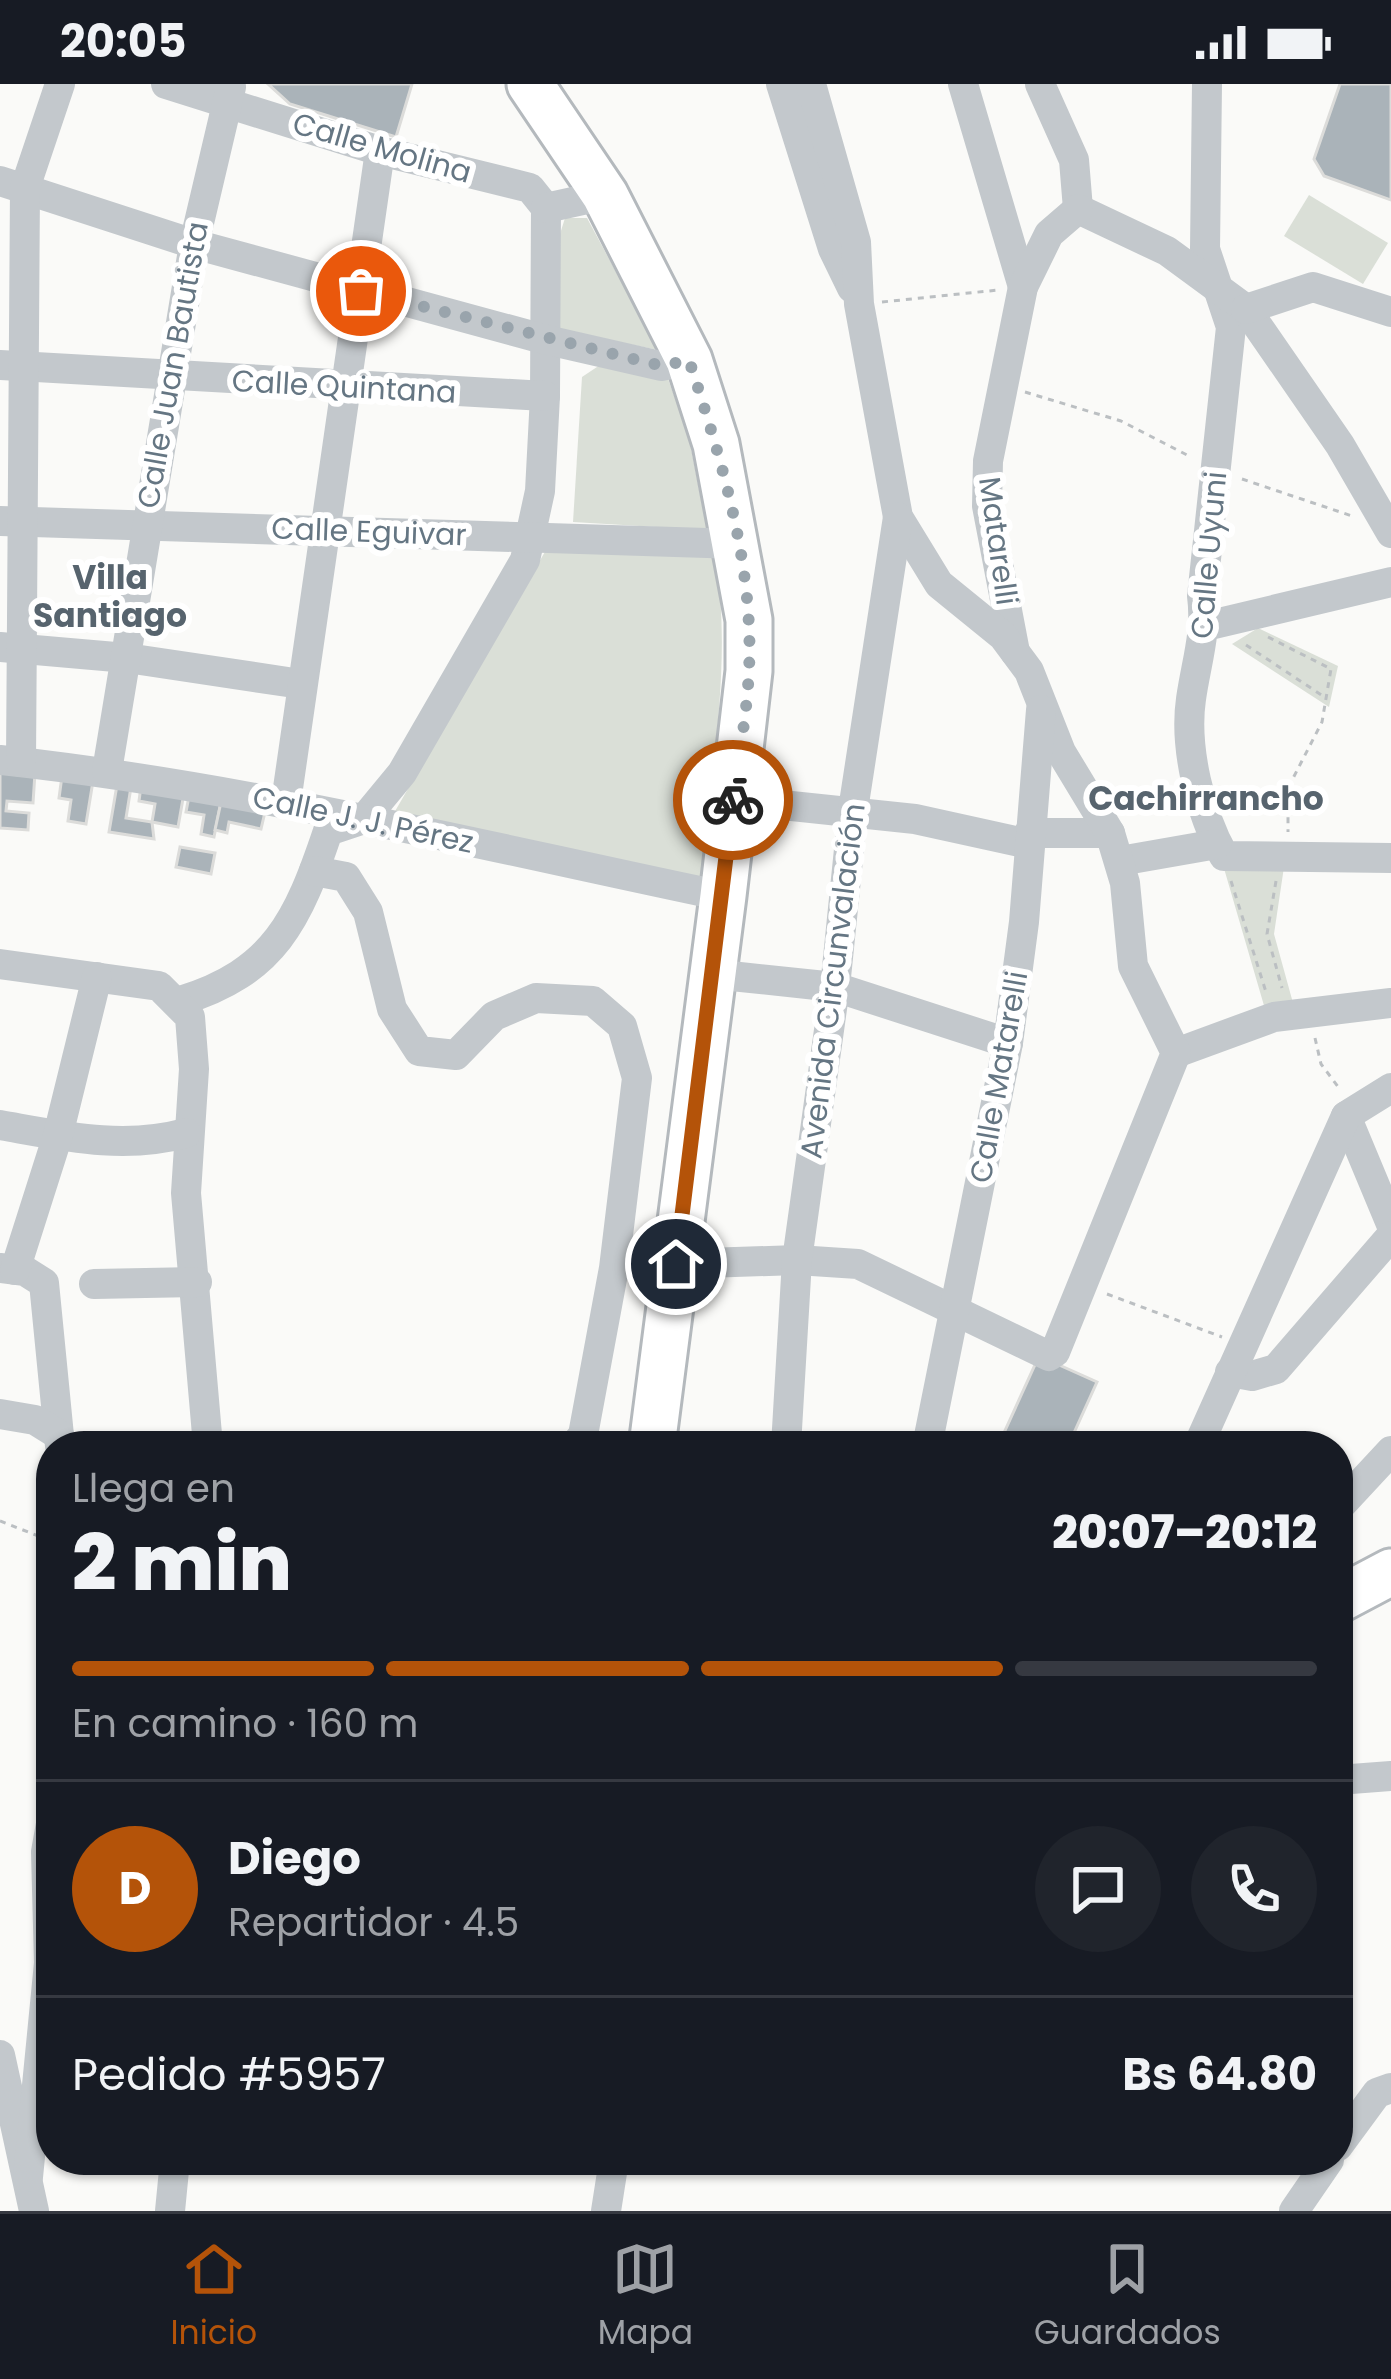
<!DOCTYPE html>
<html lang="es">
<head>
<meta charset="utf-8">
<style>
	body { margin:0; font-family:Poppins,sans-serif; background:#20242c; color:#f1f3f6; height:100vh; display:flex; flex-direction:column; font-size:45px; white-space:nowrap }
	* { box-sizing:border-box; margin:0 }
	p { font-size:39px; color:#9ea1a6 }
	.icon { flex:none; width:66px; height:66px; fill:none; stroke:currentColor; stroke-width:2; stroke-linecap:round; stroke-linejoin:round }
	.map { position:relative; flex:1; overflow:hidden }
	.side { position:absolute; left:36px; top:1347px; width:1317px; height:744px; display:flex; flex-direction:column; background:#171b24; border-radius:48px; box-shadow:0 3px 9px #0004 }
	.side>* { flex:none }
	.pin { position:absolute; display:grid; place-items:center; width:102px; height:102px; color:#fff; margin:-51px; border:6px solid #fff; border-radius:50%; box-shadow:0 3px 12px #0007 }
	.courier { position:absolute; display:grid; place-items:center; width:120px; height:120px; margin:-60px; border:9px solid #b45309; border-radius:50%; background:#fff; color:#222; box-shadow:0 3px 15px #0007 }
	.overview em { font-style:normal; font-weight:800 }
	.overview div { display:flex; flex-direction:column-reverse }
	.overview { display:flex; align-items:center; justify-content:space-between; height:204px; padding:0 36px }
	h1 { font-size:78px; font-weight:800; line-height:90px }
	.bar { display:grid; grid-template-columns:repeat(4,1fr); gap:18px 12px; align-content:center; height:144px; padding:0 36px }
	.bar i { height:15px; border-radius:9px; background:#363941 }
	.bar .current { background:#b45309 }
	.bar p { grid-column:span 4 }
	.line { display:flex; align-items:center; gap:30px; padding:0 36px; border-top:3px solid #363941 }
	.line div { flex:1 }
	.round { display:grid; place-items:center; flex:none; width:126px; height:126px; border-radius:63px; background:#20242c }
	.status { display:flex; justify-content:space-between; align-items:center; height:84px; padding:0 60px; background:#171b24; direction:ltr }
	.status svg { height:33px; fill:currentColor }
	.tabs { display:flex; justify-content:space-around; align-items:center; height:168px; border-top:3px solid #363941; background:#171b24; font-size:33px; color:#9ea1a6 }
	.tabs a { display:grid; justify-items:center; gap:6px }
	.tabs .current { color:#b45309 }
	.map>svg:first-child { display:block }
	.green { fill:#dadfd7 }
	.building { fill:#aab3b9; stroke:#dcdcda; stroke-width:3 }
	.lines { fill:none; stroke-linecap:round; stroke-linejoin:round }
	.highway-casing { stroke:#b4b9bd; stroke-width:51 }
	.path { stroke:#bbbfc2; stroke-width:3; stroke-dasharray:6 6; stroke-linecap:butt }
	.minor { stroke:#c3c8cc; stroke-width:30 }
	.highway { stroke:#fff; stroke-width:45 }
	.done { stroke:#99a4ac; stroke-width:12; stroke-dasharray:0 21.6 }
	.route { stroke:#b45309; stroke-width:15 }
	.labels { text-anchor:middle; stroke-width:12; stroke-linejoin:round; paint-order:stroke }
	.street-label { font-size:30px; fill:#657683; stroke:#fff }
	.neighbourhood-label { font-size:33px; font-weight:bold; fill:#57646e; stroke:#fff }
</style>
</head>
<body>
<div class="status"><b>20:05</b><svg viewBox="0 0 49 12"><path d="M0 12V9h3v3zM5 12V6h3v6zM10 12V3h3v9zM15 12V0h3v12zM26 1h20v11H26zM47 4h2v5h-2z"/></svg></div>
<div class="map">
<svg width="1391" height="2127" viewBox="0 0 1391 2127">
	<rect width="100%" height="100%" fill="#fafaf8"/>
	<g class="green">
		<path d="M 1309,111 L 1388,159 L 1363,200 L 1284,152 Z"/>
		<path d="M 565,134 L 587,134 L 658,266 L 560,246 L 560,150 Z"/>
		<path d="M 600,281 L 668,295 L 688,349 L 707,446 L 573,438 L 582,293 Z"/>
		<path d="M 546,466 L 715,470 C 733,577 711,688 700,796 L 394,729 Z"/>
		<path d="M 1258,544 L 1338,582 L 1329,623 L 1232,560 Z"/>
		<path d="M 1223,781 L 1284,783 L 1274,850 L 1293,919 L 1265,925 Z"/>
	</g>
	<g class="building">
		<path d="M 268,0 L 412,0 L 396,53 L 290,20 Z"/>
		<path d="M 1340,0 L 1391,0 L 1391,116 L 1324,92 L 1314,75 Z"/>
		<path d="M 0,686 L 35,689 L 33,719 L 7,717 L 6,727 L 29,729 L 28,746 L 0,744 Z"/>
		<path d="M 62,692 L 93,697 L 86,740 L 68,737 L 71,716 L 59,714 Z"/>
		<path d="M 117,701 L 131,703 L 126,734 L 152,738 L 154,755 L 109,748 Z"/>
		<path d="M 141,702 L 184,709 L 178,743 L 152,738 L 155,720 L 139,717 Z"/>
		<path d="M 189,712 L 221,718 L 214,753 L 201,750 L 204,731 L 186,728 Z"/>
		<path d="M 221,718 L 265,728 L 261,745 L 229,738 L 227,749 L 215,746 Z"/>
		<path d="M 180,763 L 215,769 L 211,790 L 176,783 Z"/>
		<path d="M 1039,1272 L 1097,1298 L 1068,1362 L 998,1362 Z"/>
	</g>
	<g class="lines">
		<defs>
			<g id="highway">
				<path d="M 530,0 L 605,111 L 689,276 L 716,360 L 749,536 L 749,587 L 723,812 L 652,1362"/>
				<path d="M 1338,1516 L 1391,1488"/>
			</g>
		</defs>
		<use href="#highway" class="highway-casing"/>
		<g class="path">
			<path d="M 882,218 L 998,206"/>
			<path d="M 1025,308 L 1121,337 L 1189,372"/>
			<path d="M 1242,395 L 1352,432"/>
			<path d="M 1268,553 L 1331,585 L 1322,638 L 1288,704 L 1288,748"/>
			<path d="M 1246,561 L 1323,612"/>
			<path d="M 1231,797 L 1266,908"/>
			<path d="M 1276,797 L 1267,850 L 1282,904"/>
			<path d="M 1315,954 L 1321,980 L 1339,1004"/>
			<path d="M 1107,1210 L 1222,1253"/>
			<path d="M 0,1437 L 51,1457"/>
		</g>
		<g class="minor">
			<path d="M 166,0 L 380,67 L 530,104 L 546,124 L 545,312 L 540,407 L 525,476 L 402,689 L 364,735 L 328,747 C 298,836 275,888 180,917"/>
			<path d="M 781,0 L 833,165 L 852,204"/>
			<path d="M 963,0 L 1023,203"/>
			<path d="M 1040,0 L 1074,76 L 1078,125"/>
			<path d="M 1207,0 L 1205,165 L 1231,243 L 1202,512 C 1207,549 1196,579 1191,615 C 1184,663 1200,730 1224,772 L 1391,774"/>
			<path d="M 0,97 L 194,160 L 547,256 L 661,282 L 689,276"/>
			<path d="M 546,124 L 605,111"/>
			<path d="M 1078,125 L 1167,167 L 1246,225 L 1340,361 L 1391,449"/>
			<path d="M 1246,225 L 1313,203 L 1391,228"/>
			<path d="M 0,281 L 545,312"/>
			<path d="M 0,437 L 739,460"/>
			<path d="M 1206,542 L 1391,498"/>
			<path d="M 0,563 L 127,574 L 301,600"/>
			<path d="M 1015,568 L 987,422 L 988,377 L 1023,203 L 1049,150 L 1078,125"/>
			<path d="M 0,676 C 244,702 483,762 723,812"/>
			<path d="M 21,678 L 25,104 L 60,0"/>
			<path d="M 107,687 L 194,160 L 231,3"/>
			<path d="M 734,716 L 915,735 L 1029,760"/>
			<path d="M 286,718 L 380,67"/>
			<path d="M 1029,749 L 1110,749"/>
			<path d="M 1120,777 L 1217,760"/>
			<path d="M 314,787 L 346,793 L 368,828 L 392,925 L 419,967 L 456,971 L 494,932 L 536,914 L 593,917 L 622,942 L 637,994 L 614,1184 L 583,1351 L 574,1362"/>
			<path d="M 0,880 L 159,902 L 190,933 L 194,985 L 186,1109 L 208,1362"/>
			<path d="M 712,890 L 835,903 L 1008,959"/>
			<path d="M 1176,969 L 1274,933 L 1391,919"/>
			<path d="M 1346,1032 L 1391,1140"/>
			<path d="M 0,1041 C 63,1052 123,1066 186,1049"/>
			<path d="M 676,1180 L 797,1176 L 858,1180 L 1049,1272 L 1055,1268 L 1176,969 L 1133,882 L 1125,799 L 1110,749 L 1061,668 L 1029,587 L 1003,552 L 939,500 L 898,433 L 859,220 L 856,158 L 811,0"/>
			<path d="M 0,1184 L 25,1187 L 44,1199 L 60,1362"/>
			<path d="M 15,1186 L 58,1051 L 97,893"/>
			<path d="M 94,1200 L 197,1198"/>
			<path d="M 1230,1288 L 1252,1292 L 1276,1285 L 1391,1152"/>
			<path d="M 0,1330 L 35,1336 L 59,1351"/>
			<path d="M 786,1362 L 797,1176 L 835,903 L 853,726 L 898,433"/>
			<path d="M 927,1362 L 1008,959 L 1024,838 L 1041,626"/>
			<path d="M 1198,1362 L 1346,1032 L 1391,1004"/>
			<path d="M 1338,1424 L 1391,1367"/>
			<path d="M 1338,1696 L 1391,1692"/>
			<path d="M 0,1971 L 34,2127"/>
			<path d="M 1338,2062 L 1377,2009 L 1391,2004"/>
			<path d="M 28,2093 L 49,1879 L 46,1768 L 51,1740"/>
			<path d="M 170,2127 L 175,2076"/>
			<path d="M 606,2127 L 614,2076"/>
			<path d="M 1294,2127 L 1329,2076"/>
		</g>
		<use href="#highway" class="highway"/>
	</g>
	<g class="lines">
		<path class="done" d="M 361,207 L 662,282 L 689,276 C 721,374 754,481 749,586 C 747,629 739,673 733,716"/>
		<path class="route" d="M 676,1180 L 733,716"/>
	</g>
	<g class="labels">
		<g class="street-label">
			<text transform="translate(382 64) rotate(16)" y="10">Calle Molina</text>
			<text transform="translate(173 281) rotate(-80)" y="10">Calle Juan Bautista</text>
			<text transform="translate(344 303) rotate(3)" y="10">Calle Quintana</text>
			<text transform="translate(369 448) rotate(2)" y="10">Calle Eguivar</text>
			<text transform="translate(998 457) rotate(82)" y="10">Matarelli</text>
			<text transform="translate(1209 471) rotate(-85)" y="10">Calle Uyuni</text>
			<text transform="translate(363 736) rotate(12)" y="10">Calle J. J. Pérez</text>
			<text transform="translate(833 897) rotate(-83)" y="10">Avenida Circunvalación</text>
			<text transform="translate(999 993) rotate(-80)" y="10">Calle Matarelli</text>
		</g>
		<g class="neighbourhood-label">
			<text x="110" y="505">Villa<tspan x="110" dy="38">Santiago</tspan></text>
			<text x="1206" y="726">Cachirrancho</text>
		</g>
	</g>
</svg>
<div class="pin" style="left:361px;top:207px;background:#ea580c"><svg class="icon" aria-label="bag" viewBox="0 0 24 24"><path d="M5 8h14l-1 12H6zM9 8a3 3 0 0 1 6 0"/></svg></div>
<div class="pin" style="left:676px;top:1180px;background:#1f2937"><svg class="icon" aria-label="home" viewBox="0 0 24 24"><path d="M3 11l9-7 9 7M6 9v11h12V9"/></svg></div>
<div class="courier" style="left:733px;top:716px"><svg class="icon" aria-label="bike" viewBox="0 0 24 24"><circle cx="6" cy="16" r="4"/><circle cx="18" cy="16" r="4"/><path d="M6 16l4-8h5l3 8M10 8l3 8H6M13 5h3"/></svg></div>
<section class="side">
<div class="overview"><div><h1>2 min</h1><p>Llega en</p></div><em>20:07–20:12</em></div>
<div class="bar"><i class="current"></i><i class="current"></i><i class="current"></i><i></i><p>En camino · 160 m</p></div>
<div class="line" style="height:216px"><b class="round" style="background:#b45309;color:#fff">D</b><div><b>Diego</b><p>Repartidor · 4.5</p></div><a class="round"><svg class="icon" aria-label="chat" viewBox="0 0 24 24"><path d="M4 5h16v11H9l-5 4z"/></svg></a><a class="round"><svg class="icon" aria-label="phone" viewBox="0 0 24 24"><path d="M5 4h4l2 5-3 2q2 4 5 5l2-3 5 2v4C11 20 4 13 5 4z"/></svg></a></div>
<div class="line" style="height:156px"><div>Pedido #5957</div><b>Bs 64.80</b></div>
</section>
</div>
<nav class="tabs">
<a class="current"><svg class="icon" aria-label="home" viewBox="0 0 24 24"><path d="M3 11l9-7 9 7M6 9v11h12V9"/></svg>Inicio</a>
<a><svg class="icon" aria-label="map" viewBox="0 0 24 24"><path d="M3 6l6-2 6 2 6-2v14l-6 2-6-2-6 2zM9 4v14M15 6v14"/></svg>Mapa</a>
<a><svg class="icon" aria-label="saved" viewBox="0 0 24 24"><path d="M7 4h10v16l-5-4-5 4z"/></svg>Guardados</a>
</nav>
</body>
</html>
